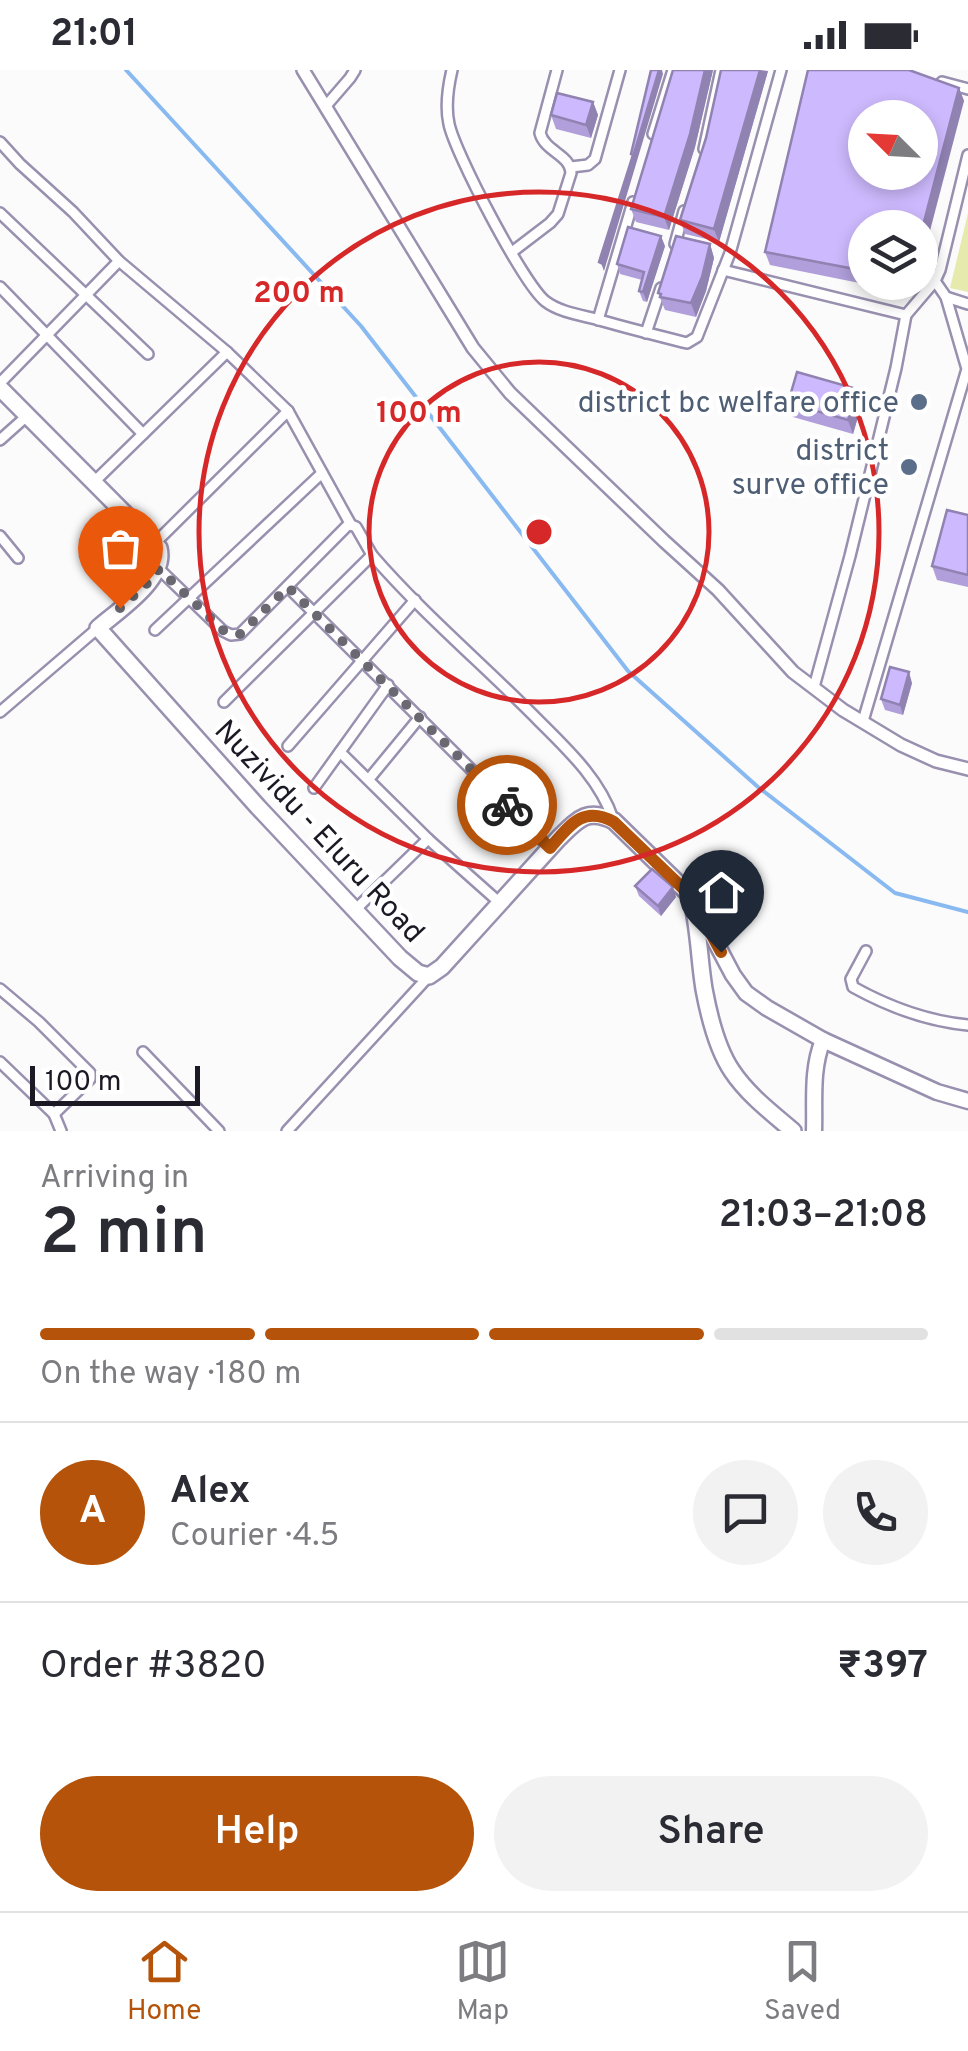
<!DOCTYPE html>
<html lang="en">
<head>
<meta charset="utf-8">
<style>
	body { margin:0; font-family:Overpass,sans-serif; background:#f2f2f3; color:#2b2b33; height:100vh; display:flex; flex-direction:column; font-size:38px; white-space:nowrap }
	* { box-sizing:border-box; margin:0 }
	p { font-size:32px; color:#7c7c81 }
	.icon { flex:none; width:55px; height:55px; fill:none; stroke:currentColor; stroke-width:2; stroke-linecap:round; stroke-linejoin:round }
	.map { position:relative; height:1061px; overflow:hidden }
	.side { display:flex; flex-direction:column; background:#fff; flex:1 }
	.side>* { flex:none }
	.needle { width:65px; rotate:294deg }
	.buttons { position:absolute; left:848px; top:30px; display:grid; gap:20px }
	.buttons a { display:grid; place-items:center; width:90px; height:90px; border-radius:50%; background:#fff; box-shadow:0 5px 15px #0003; font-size:50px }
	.scale { position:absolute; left:30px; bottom:25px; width:170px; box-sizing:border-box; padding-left:10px; border:5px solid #1c1925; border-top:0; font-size:28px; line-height:35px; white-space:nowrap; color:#1c1925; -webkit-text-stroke:8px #fff; paint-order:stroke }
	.pin { position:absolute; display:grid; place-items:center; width:85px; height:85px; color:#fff; margin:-102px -42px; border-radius:50% 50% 50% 0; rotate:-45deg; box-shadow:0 0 10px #0007 }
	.pin .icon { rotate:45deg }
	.courier { position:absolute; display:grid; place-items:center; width:100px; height:100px; margin:-50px; border:8px solid #b45309; border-radius:50%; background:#fff; color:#222; box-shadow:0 2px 12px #0007 }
	.overview em { font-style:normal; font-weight:600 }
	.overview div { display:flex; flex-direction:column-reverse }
	.overview { display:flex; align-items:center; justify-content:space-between; height:170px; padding:0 40px }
	h1 { font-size:65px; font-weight:600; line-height:75px }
	.bar { display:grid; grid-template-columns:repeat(4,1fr); gap:15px 10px; align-content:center; height:120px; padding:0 40px }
	.bar i { height:12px; border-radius:8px; background:#e1e1e2 }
	.bar .active { background:#b45309 }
	.bar p { grid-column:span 4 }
	.line { display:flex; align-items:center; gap:25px; padding:0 40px; border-top:2px solid #e1e1e2 }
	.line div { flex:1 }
	.round { display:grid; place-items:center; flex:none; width:105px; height:105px; border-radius:52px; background:#f2f2f3 }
	.button { display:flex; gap:20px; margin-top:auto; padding:20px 40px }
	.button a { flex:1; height:115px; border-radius:60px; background:#b45309; color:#fff; font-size:40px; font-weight:600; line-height:115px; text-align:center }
	.button a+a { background:#f2f2f3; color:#2b2b33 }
	.status { display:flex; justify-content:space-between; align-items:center; height:70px; padding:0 50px; background:#fff; direction:ltr }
	.status svg { height:28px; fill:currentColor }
	.tabs { display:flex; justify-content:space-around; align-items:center; height:140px; border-top:2px solid #e1e1e2; background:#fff; font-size:28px; color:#7c7c81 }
	.tabs a { display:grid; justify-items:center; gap:5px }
	.tabs .active { color:#b45309 }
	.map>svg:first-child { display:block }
	.green { fill:#e6eaad }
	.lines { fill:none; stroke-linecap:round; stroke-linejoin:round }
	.stream { stroke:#89b9f1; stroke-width:4 }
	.minor-casing { stroke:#9990b0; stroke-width:14 }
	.tertiary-casing { stroke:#9990b0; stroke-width:16 }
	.secondary-casing { stroke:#9990b0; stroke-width:19 }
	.primary-casing { stroke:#9990b0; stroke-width:20 }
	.minor { stroke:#fff; stroke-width:9 }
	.tertiary { stroke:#fff; stroke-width:11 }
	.secondary { stroke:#fff; stroke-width:14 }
	.primary { stroke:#fff; stroke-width:15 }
	.wall { fill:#b09fda }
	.shaded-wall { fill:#9082b1 }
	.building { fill:#cdb9fd; stroke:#9082b1; stroke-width:2.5; fill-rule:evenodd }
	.done { stroke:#6a6870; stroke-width:10; stroke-dasharray:0 18 }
	.route { stroke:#b45309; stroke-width:12 }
	.ring { fill:none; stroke:#d62828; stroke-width:5 }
	.service-dot { fill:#5c6f8a; stroke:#fff; stroke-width:4 }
	.labels { text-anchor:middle; stroke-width:9; stroke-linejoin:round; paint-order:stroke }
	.service-label { font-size:30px; fill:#4e5e75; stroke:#fff; text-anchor:end }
	.street-label { font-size:30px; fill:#1c1925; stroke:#fff }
	.centre { fill:#d62828; stroke:#fff; stroke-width:5 }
	.ring-label { font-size:30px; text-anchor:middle; font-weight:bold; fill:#d62828; stroke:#fff; stroke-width:9; stroke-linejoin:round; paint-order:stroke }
</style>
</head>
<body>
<div class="status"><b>21:01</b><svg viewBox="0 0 49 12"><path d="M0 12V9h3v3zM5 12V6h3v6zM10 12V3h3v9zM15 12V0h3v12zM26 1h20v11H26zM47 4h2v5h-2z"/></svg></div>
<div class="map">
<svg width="968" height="1061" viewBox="0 0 968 1061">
	<rect width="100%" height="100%" fill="#fbfbfb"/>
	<path class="green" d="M 968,143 L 968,222 L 950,218 Z"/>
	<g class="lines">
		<path class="stream" d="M 126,0 L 361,256 L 628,601 L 758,717 L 895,823 L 968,842"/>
		<defs>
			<g id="minor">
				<path d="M 452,0 C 448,17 445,36 449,54 C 455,83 523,213 545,231 C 559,242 580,245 596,249 C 626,258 656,265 687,273 L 697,267 L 730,183 L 781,0"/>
				<path d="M 942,12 L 968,19"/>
				<path d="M 325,37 L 350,8 L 355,0"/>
				<path d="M 653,64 L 673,0"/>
				<path d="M 0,72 L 20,94 L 73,142 L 119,191 L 227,282 L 288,341 L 351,455 L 356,457 L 372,485 L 224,632"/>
				<path d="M 704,79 L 721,0"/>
				<path d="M 571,97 L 588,95 L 595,89 L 620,0"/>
				<path d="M 0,143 L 148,284"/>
				<path d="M 675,174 L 684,141"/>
				<path d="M 512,182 L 550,153 L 558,144 L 571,103 C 570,84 545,82 540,63 L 557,0"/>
				<path d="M 723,200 L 906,245"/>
				<path d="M 0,217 L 143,364"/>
				<path d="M 946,227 L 968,234"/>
				<path d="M 598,250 L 633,132"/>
				<path d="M 646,263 L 661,218"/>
				<path d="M 0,313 L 119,191"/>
				<path d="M 0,370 L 28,345"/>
				<path d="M 94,412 L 227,282"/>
				<path d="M 0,466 L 18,488"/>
				<path d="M 155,473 L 288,341"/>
				<path d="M 372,485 C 424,545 485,596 540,652 C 569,681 600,710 613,749"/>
				<path d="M 159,499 L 223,561 L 231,565 L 240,564 L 347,456 L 351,455"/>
				<path d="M 288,517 L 550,778"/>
				<path d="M 155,560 L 322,403"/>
				<path d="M 814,617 L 850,486 L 896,298 L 906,245 L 935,211 L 940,200 L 968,85"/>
				<path d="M 0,642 L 98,558"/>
				<path d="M 863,651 L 967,299 L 946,227 L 935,211"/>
				<path d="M 288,676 L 415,530"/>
				<path d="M 340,682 L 428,769 L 500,833"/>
				<path d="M 369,709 L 420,647"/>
				<path d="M 314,718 L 388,615"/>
				<path d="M 355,840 L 428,769"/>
				<path d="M 866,881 L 851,909 L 853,917 C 889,937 926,951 968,955"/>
				<path d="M 0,919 L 39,952 L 90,1003 L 90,1009 L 54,1044"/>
				<path d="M 143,982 L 219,1061"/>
				<path d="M 0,992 L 54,1044 L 61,1061"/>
				<path d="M 287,1061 L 429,906"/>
			</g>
			<path id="tertiary" d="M 303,0 L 473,278 L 510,323 L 664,471 L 718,520 L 793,602 L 843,640 L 901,675 L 936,691 L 968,699"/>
			<g id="secondary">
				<path d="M 696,835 L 733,905 L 746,923 L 767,938 L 823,970 L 937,1022 L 968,1031"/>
				<path d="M 814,1061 C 815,1030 811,1000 823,970"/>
			</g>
			<path id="primary" d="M 0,318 L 159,478 C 167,509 120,539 98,558 L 258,737 L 400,888 L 418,903 L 429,906 L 442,897 L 558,769 C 577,750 587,737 614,751 L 691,826 C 699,857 699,889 704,919 C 709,946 717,979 732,1001 C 748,1025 772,1043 793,1061"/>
		</defs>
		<use href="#minor" class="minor-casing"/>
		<use href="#tertiary" class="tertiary-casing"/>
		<use href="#secondary" class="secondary-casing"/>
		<use href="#primary" class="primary-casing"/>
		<use href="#minor" class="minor"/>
		<use href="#tertiary" class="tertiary"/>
		<use href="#secondary" class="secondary"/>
		<use href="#primary" class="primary"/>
	</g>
	<g class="wall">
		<path d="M 673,0 L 713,0 L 695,77 L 669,160 L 636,152 L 631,139 Z"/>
		<path d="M 768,1 L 719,172 L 685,164 L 680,150 L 706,68 Z"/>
		<path d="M 959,18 L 964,31 L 865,158 L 865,212 L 917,212 L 914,224 L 770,195 L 765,182 Z"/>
		<path d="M 593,32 L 598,45 L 591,68 L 556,59 L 551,45 Z"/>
		<path d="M 710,174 L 714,188 L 706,221 L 696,247 L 665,240 L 658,223 Z"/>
		<path d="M 665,176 L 647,232 L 643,231 L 639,221 L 642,210 L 620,204 L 617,194 Z"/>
		<path d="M 857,319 L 862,333 L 853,364 L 793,347 L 788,333 Z"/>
		<path d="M 968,445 L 968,517 L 937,510 L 932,496 Z"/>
		<path d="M 912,613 L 903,645 L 885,640 L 881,629 Z"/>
		<path d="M 635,816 L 676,827 L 661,846 L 639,826 Z"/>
	</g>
	<g class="shaded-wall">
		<path d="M 659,0 L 662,0 L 663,4 L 604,201 L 601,193 Z"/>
		<path d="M 705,0 L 713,0 L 695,77 L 669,160 L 664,147 Z"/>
		<path d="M 760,0 L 768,1 L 719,172 L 714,159 Z"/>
		<path d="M 959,18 L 964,31 L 920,199 L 920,167 Z"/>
		<path d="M 593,32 L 598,45 L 591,68 L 586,55 Z"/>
		<path d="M 661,166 L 665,176 L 647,232 L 643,222 Z"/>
		<path d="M 710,174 L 714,188 L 706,221 L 696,247 L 691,233 Z"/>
		<path d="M 910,212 L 917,212 L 914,224 Z"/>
		<path d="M 857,319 L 862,333 L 853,364 L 848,350 Z"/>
		<path d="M 909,602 L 912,613 L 903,645 L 900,635 Z"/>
		<path d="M 673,817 L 676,827 L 661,846 L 658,836 Z"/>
	</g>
	<g class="building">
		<path d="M 651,0 L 659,0 L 601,193 L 599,192 L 633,85 L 631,84 Z"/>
		<path d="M 673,0 L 705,0 L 690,64 L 664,147 L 631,139 Z"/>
		<path d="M 721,0 L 760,0 L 714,159 L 680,150 L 706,68 Z"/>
		<path d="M 808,0 L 909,0 L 959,18 L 920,167 L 920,158 L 865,158 L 865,201 L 765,182 ZM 865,48 L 920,48 L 920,102 L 865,102 Z"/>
		<path d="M 557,23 L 593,32 L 586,55 L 551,45 Z"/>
		<path d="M 628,157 L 661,166 L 643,222 L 639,221 L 644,202 L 617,194 Z"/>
		<path d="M 676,166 L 710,174 L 702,207 L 691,233 L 660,227 L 661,224 L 658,223 Z"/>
		<path d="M 797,302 L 857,319 L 848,350 L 788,333 Z"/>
		<path d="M 947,440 L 968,445 L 968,505 L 932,496 Z"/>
		<path d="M 890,597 L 909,602 L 900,635 L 881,629 Z"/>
		<path d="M 652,799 L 673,817 L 658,836 L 635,816 Z"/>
	</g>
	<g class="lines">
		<path class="done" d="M 120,538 L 152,509 L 159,499 L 224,561 L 230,564 L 240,564 L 288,517 L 507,735"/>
		<path class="route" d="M 507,735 L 550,778 C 570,755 583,735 614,752 L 691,826 L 721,882"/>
	</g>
	<g class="ring">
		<circle cx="539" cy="462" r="170"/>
		<circle cx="539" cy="462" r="340"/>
	</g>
	<g class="service-dot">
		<circle cx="919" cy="332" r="10"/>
		<circle cx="909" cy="397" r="10"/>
	</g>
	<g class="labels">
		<g class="service-label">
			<text x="899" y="342">district bc welfare office</text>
			<text x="889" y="390">district<tspan x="889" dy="34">surve office</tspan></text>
		</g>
		<g class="street-label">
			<text transform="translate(320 761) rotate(47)" y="10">Nuzividu - Eluru Road</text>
		</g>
	</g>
	<circle cx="539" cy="462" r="15" class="centre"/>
	<g class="ring-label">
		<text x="299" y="232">200 m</text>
		<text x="419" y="352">100 m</text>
	</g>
</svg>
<div class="buttons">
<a><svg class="needle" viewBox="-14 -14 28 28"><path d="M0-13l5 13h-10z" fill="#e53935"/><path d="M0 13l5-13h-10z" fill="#7c7c81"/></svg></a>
<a><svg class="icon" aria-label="layers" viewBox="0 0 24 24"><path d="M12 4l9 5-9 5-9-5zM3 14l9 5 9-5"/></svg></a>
</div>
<div class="scale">100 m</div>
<div class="pin" style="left:120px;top:538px;background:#ea580c"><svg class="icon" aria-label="bag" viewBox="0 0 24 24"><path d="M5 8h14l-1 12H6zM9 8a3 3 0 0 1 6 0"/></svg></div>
<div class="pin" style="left:721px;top:882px;background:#1f2937"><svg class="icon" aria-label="home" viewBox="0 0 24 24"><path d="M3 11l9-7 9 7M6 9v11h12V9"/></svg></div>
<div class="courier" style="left:507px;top:735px"><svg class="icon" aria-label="bike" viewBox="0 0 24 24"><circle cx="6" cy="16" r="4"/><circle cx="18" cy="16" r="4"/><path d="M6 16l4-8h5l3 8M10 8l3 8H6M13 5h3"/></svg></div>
</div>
<section class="side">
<div class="overview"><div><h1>2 min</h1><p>Arriving in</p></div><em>21:03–21:08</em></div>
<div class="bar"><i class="active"></i><i class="active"></i><i class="active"></i><i></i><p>On the way · 180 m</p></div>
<div class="line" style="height:180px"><b class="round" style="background:#b45309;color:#fff">A</b><div><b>Alex</b><p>Courier · 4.5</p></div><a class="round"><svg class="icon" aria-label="chat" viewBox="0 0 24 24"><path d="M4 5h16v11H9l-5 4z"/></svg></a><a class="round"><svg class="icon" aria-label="phone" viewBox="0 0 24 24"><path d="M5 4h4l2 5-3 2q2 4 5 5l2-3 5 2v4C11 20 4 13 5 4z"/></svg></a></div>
<div class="line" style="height:130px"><div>Order #3820</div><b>₹397</b></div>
<div class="button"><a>Help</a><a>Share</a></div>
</section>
<nav class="tabs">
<a class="active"><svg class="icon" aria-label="home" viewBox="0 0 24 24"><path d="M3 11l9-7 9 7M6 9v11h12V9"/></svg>Home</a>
<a><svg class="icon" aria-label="map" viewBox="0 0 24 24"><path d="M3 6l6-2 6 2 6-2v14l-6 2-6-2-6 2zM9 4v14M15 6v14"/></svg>Map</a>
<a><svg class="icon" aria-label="saved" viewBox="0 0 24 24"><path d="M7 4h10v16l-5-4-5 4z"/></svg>Saved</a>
</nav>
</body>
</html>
